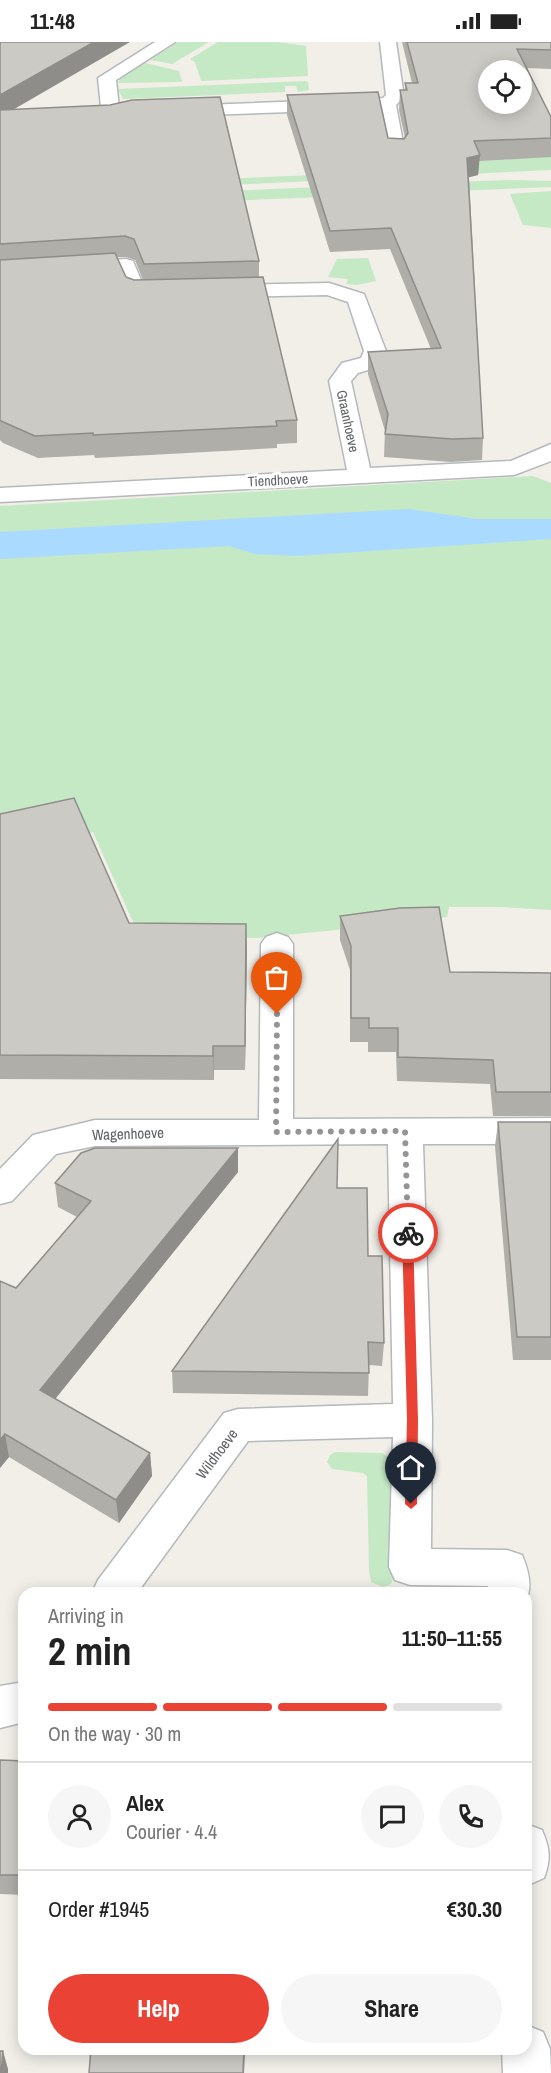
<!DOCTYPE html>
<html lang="en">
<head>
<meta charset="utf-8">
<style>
	body { margin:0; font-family:"Archivo Narrow",sans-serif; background:#f6f6f6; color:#222; height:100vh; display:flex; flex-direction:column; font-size:22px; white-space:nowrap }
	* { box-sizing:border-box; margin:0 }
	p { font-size:20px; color:#767676 }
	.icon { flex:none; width:33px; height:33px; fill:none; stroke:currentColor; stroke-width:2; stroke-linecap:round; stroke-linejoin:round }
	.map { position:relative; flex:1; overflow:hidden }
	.sheet { position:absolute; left:18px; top:1545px; width:514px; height:468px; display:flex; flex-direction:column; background:#fff; border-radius:18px; box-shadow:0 3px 15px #0003 }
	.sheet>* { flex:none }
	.buttons { position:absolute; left:478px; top:18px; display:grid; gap:12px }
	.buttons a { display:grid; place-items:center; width:54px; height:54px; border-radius:50%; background:#fff; box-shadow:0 3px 15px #0003; font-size:30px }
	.pin { position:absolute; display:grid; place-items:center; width:51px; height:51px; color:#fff; margin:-62px -26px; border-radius:50% 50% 50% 0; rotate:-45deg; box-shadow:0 0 6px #0007 }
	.pin .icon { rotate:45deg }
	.courier { position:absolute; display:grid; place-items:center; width:60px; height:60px; margin:-30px; border:4px solid #ea4335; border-radius:50%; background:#fff; color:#222; box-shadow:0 2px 8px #0007 }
	.overview em { font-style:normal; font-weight:800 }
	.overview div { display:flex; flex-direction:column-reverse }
	.overview { display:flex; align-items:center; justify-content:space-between; height:102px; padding:0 30px }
	h1 { font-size:39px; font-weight:800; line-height:45px }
	.bar { display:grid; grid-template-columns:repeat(4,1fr); gap:9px 6px; align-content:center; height:72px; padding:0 30px }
	.bar i { height:8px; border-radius:4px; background:#e0e0e0 }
	.bar .current { background:#ea4335 }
	.bar p { grid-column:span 4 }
	.line { display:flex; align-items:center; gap:15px; padding:0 30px; border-top:2px solid #e0e0e0 }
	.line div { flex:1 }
	.round { display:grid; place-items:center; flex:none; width:63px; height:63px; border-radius:32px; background:#f6f6f6 }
	.primary-button { display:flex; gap:12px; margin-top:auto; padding:12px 30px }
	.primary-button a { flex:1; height:69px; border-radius:36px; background:#ea4335; color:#fff; font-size:24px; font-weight:800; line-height:69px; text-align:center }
	.primary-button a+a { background:#f6f6f6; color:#222 }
	.status { display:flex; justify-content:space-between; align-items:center; height:42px; padding:0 30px; background:#fff; direction:ltr }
	.status svg { height:16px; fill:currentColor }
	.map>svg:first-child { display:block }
	.green { fill:#c5e8c5 }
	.water { fill:#aadaff }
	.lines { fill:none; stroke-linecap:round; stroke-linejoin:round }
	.street-casing { stroke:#b5b8bc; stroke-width:3 }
	.street { fill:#fff; fill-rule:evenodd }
	.wall { fill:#afaea9; fill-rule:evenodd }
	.shaded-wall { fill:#8f8d8a }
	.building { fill:#cccac5; stroke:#8f8d8a; stroke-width:1.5; fill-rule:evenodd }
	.route { fill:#ea4335 }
	.done { stroke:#929495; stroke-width:6; stroke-dasharray:0 10.8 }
	.labels { text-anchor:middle; stroke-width:6; stroke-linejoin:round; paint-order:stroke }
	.far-street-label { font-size:14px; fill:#5f6368; stroke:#fff }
	.street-label { font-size:15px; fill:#5f6368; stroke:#fff }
</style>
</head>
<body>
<div class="status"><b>11:48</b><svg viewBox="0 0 49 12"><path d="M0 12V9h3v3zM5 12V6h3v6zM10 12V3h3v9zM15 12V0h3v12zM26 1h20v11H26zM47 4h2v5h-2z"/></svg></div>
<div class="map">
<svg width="551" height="2031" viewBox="0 0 551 2031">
	<rect width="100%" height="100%" fill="#f1efe8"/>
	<g class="green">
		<path d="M 178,0 L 209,0 L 172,22 L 150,18 Z"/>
		<path d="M 218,0 L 278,0 L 306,4 L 308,34 L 201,39 L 195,20 L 190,17 Z"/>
		<path d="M 145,21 L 179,29 L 182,40 L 118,41 L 121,35 Z"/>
		<path d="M 306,39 L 308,40 L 309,48 L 298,50 L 296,44 L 285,44 L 285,50 L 123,57 L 118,47 Z"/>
		<path d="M 411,110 L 551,115 L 551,128 L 409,135 Z"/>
		<path d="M 386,130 L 400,135 L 162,146 L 0,146 Z"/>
		<path d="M 509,138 L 551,139 L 551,145 L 405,151 L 401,142 Z"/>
		<path d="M 395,142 L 400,152 L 176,161 L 173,151 Z"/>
		<path d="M 551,149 L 551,186 L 523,183 L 510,152 Z"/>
		<path d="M 368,216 L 376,239 L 357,243 L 346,242 L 348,237 L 328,235 L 337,217 Z"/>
		<path d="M 533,434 L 551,441 L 551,868 L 500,865 L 449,865 L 447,875 L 395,882 L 256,896 L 144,894 L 137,889 L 93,790 L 82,793 L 0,796 L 0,464 Z"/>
		<path d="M 335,1410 L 382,1411 L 389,1415 L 391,1433 L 394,1534 L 391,1542 L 383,1545 L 371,1540 L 369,1529 L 367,1434 L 363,1431 L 332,1427 L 327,1420 L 330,1413 Z"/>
	</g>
	<path class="water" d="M 409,467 L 477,477 L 551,477 L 551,497 L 296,514 L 255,512 L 229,504 L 0,517 L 0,490 Z"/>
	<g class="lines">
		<defs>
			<g id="street">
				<path d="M 155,0 L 175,0 L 116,38 L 120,75 L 117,79 L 105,79 L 102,75 L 98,36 Z"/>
				<path d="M 380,0 L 396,0 L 404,55 L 396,63 L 405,111 L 403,115 L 389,115 L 387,111 L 379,67 L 178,74 L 172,73 L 169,69 L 172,65 L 178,64 L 383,56 L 386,53 Z"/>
				<path d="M 126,217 L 133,219 L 144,245 L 174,246 L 177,250 L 174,254 L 136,257 L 129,255 L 118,230 L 0,237 L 0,225 Z"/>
				<path d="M 329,241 L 364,252 L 386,309 L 378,325 L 358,331 L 351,339 L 370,426 L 511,419 L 551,402 L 551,419 L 514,433 L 0,460 L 0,446 L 347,428 L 329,339 L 342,321 L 361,316 L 364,309 L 348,260 L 327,253 L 221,255 L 214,253 L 211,249 L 214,245 L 221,243 Z"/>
				<path d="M 277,891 L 288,895 L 293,902 L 293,1077 L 551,1076 L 551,1102 L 423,1102 L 432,1378 L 431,1507 L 507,1508 L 522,1513 C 528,1527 533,1544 526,1558 L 526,1551 L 488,1551 L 488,1544 L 410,1543 L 395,1538 L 389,1525 L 393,1395 L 248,1399 L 137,1551 L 92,1551 L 98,1538 L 224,1371 L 238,1367 L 393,1362 L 388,1102 L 95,1104 L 56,1112 L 12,1159 L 0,1162 L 0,1127 L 33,1093 L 95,1078 L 259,1078 L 261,902 L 266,895 Z"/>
				<path d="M 24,1640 L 24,1680 L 0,1686 L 0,1644 Z"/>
				<path d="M 526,1782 L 542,1788 C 550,1807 551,1817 544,1836 L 528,1843 Z"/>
				<path d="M 526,1983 L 543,1990 L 550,2007 L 551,2031 L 503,2031 L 502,2007 L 526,2007 Z"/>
			</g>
		</defs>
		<use href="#street" class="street-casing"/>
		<use href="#street" class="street"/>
	</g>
	<g class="wall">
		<path d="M 0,0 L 14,67 L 259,219 L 259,235 L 297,378 L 297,401 L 277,402 L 277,406 L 95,416 L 94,413 L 38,416 L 3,401 L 0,398 ZM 117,215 L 126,215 L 135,218 L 143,238 L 134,238 L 126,235 Z"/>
		<path d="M 402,0 L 551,0 L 551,27 L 527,26 L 551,75 L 551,115 L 479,119 L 478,133 L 469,135 L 483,396 L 482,418 L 451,420 L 384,415 L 385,389 L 368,332 L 368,310 L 431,307 L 390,207 L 330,210 L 287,73 L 287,53 L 388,96 L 404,97 L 405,96 L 399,68 L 400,48 L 405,48 L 405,41 L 412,41 Z"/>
		<path d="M 0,772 L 129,881 L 247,906 L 245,1028 L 214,1028 L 214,1038 L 0,1037 Z"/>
		<path d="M 340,874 L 450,930 L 551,931 L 551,1074 L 493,1074 L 490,1042 L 397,1039 L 396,1010 L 368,1010 L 368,1000 L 350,1000 L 350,928 L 340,898 Z"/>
		<path d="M 498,1080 L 551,1080 L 551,1318 L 513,1318 L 495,1104 Z"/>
		<path d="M 238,1130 L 55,1357 L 150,1411 L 152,1434 L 119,1481 L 9,1415 L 0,1426 L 16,1246 L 77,1175 L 58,1165 L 55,1141 Z"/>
		<path d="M 337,1146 L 368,1214 L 384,1301 L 382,1324 L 369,1323 L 368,1354 L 173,1351 L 172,1329 Z"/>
		<path d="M 0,1718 L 24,1719 L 24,1853 L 0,1852 Z"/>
	</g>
	<g class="shaded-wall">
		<path d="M 94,0 L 130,0 L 4,73 L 0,73 L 0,52 Z"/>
		<path d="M 480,113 L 478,133 L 466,136 L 467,116 Z"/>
		<path d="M 246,882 L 247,906 L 245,1028 L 245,1004 Z"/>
		<path d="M 213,1004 L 214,1028 L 214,1038 L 213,1014 Z"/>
		<path d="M 238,1106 L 238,1130 L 43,1372 L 40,1348 Z"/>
		<path d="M 5,1392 L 9,1415 L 0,1426 L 0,1398 Z"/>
		<path d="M 150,1411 L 152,1434 L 119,1481 L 116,1458 Z"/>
		<path d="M 24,1814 L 24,1842 L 22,1833 Z"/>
		<path d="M 244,2007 L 245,2007 L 244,2031 L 243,2031 Z"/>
		<path d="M 3,2009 L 8,2027 L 8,2031 L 1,2031 Z"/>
	</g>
	<g class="building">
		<path d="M 0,0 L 94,0 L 2,52 L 0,52 Z"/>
		<path d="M 407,0 L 551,0 L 551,8 L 517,7 L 551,75 L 551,96 L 474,99 L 480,113 L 467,116 L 483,396 L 452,397 L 385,392 L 388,372 L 368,310 L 441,306 L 391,186 L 330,189 L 287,53 L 378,50 L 388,96 L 404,97 L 408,91 L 400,48 L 407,48 L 405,41 L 418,41 ZM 489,28 L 522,28 L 522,62 L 489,62 Z"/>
		<path d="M 220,55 L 259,219 L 144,222 L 134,197 L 125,194 L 0,202 L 0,68 L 110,63 L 132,58 Z"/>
		<path d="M 115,211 L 126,235 L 134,238 L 263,235 L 297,378 L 276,379 L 277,384 L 93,393 L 93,391 L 35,394 L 1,379 L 0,378 L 0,218 Z"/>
		<path d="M 74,756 L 129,881 L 246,882 L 245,1004 L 213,1004 L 213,1014 L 0,1013 L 0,772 Z"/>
		<path d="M 439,865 L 450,930 L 551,931 L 551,1050 L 496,1050 L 493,1018 L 398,1015 L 398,986 L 369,986 L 369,976 L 351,976 L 351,904 L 340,874 L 400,866 Z"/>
		<path d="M 498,1080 L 551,1080 L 551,1295 L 517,1295 Z"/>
		<path d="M 338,1097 L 337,1146 L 367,1146 L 368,1214 L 382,1214 L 384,1301 L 368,1300 L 369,1331 L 172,1329 Z"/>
		<path d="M 95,1106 L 238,1106 L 40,1348 L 150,1411 L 116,1458 L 5,1392 L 0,1398 L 0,1239 L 16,1246 L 91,1159 L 55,1141 L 81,1111 Z"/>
		<path d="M 0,1718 L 24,1719 L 23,1736 L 24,1736 L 24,1814 L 22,1833 L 0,1833 Z"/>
		<path d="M 91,2007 L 244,2007 L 243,2031 L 89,2031 Z"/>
		<path d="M 0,2009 L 3,2009 L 1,2031 L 0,2031 Z"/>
	</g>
	<path class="route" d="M 408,1187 L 413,1191 L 418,1378 L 417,1462 L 411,1467 L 405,1462 L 407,1378 L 402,1191 Z"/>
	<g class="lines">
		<path class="done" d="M 277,972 L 276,1090 L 405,1089 L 408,1191"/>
	</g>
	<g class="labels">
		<g class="far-street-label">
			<text transform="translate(348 379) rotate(78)" y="5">Graanhoeve</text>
			<text transform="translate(278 438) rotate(-3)" y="5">Tiendhoeve</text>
		</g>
		<g class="street-label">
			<text transform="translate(128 1092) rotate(-2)" y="5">Wagenhoeve</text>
			<text transform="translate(217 1412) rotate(-53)" y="5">Wildhoeve</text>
		</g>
	</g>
</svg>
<div class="buttons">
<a><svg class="icon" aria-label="locate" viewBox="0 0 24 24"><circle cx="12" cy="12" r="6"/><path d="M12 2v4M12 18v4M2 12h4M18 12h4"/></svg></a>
</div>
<div class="pin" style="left:277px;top:972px;background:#ea580c"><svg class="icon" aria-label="bag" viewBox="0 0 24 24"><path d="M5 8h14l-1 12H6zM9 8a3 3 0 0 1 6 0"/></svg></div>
<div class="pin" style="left:411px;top:1462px;background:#1f2937"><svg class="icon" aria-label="home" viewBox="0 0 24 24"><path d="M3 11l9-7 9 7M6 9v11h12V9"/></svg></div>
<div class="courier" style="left:408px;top:1191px"><svg class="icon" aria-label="bike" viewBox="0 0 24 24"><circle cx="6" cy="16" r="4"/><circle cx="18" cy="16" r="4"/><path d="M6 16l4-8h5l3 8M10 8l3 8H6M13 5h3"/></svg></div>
<section class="sheet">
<div class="overview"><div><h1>2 min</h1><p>Arriving in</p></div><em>11:50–11:55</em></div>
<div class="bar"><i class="current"></i><i class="current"></i><i class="current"></i><i></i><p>On the way · 30 m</p></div>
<div class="line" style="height:108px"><a class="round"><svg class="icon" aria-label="person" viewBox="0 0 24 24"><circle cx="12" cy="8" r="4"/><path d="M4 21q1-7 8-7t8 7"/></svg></a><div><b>Alex</b><p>Courier · 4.4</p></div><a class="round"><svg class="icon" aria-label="chat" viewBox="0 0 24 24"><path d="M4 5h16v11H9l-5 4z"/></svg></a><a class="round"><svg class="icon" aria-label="phone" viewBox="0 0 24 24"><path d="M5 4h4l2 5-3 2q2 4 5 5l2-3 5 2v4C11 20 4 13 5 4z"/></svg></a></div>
<div class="line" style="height:78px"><div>Order #1945</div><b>€30.30</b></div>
<div class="primary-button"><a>Help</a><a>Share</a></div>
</section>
</div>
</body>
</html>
